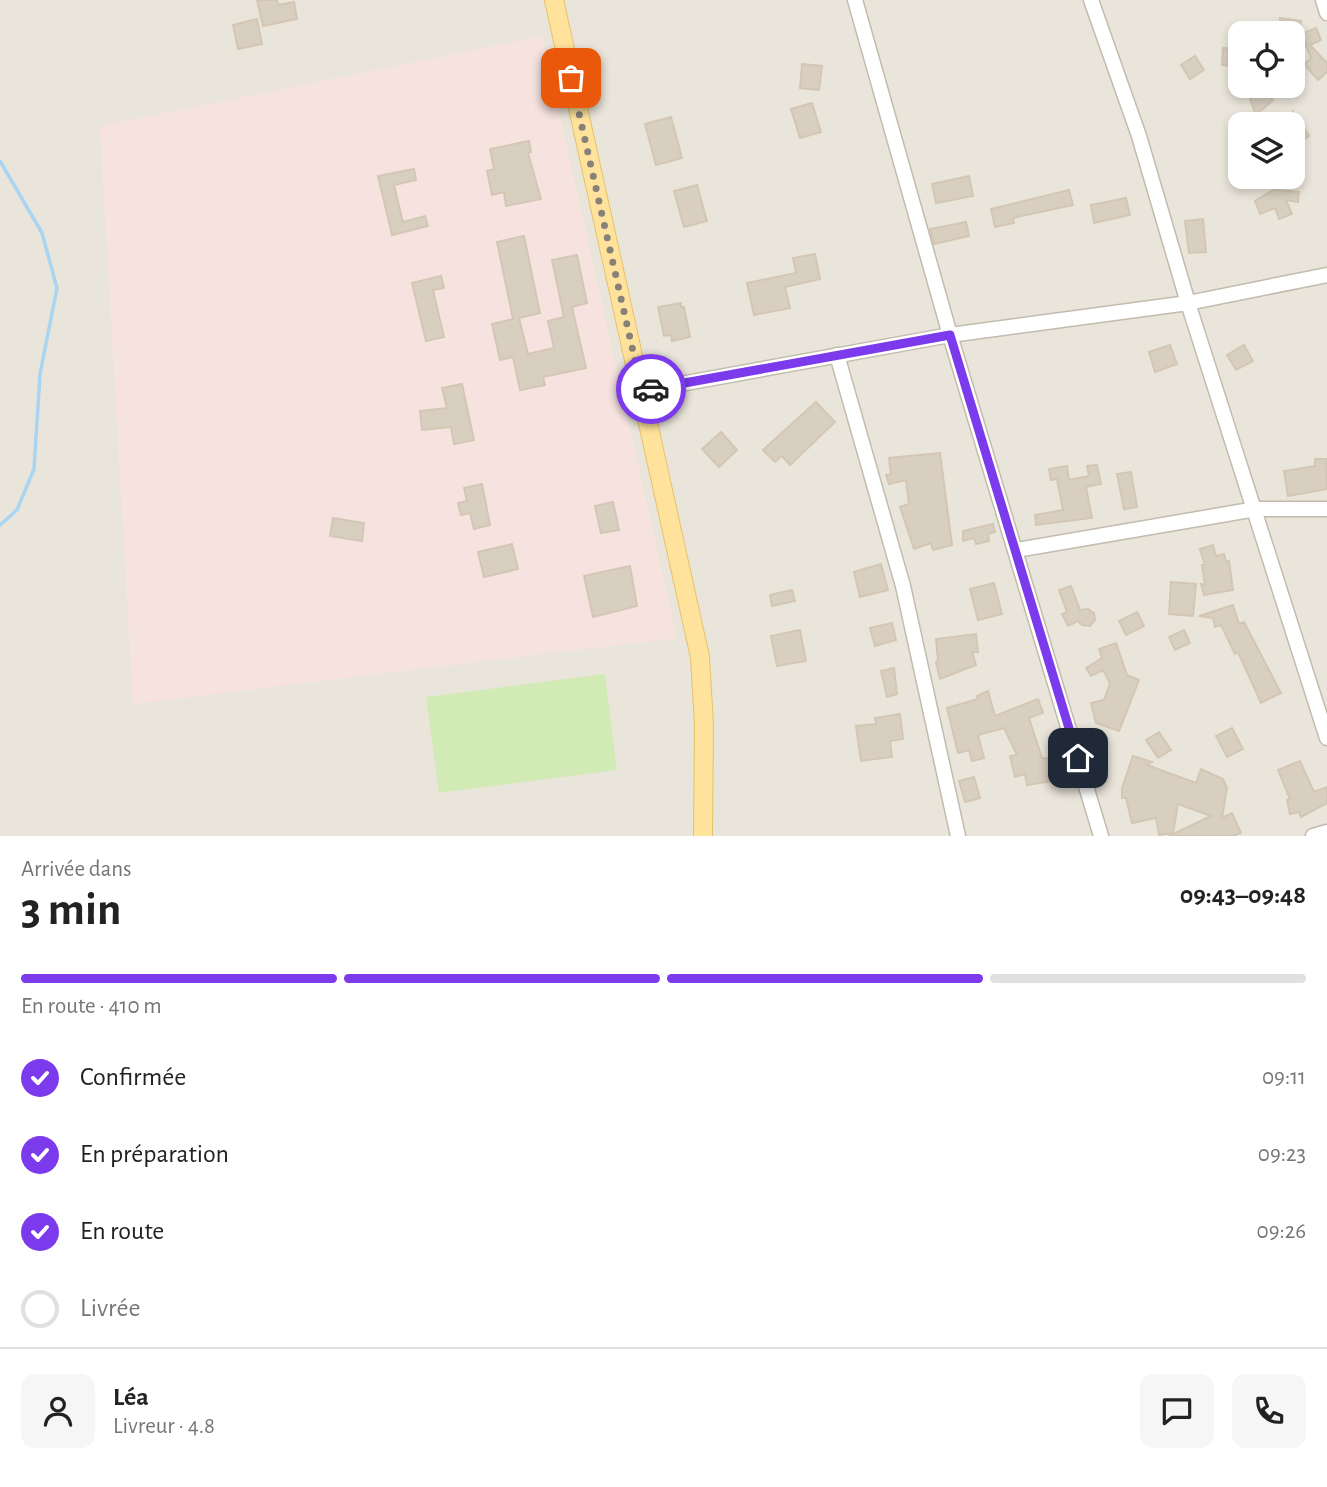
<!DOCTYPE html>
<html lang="fr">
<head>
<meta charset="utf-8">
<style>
	body { margin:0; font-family:"Alegreya Sans",sans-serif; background:#f6f6f6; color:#222; height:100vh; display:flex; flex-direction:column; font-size:26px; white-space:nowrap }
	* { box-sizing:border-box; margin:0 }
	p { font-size:23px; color:#767676 }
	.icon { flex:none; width:38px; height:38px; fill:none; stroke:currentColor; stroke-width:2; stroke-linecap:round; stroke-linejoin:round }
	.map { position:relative; height:836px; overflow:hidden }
	.panel { display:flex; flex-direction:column; background:#fff; flex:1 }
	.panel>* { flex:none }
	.fabs { position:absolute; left:1228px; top:21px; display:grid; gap:14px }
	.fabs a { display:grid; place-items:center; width:77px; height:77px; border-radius:14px; background:#fff; box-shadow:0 4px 10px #0003; font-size:35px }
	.pin { position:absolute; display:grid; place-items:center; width:60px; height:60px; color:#fff; margin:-30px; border-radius:14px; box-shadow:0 4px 10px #0006 }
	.courier { position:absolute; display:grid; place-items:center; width:70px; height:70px; margin:-35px; border:5px solid #7c3aed; border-radius:50%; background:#fff; color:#222; box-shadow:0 2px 9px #0007 }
	.head em { font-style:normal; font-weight:600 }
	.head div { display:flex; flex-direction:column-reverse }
	.head { display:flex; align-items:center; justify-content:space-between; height:119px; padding:0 21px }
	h1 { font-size:46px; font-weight:600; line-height:52px }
	.bar { display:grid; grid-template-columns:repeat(4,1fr); gap:10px 7px; align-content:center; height:84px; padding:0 21px }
	.bar i { height:9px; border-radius:5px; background:#e0e0e0 }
	.bar .selected { background:#7c3aed }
	.bar p { grid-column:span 4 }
	.line { display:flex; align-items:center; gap:18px; padding:0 21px; border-top:2px solid #e0e0e0 }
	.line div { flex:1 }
	.round { display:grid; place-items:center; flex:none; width:74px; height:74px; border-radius:14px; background:#f6f6f6 }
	ol { padding:0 21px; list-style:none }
	li { display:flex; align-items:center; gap:21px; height:77px }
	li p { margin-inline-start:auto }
	li .icon { padding:7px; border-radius:50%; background:#7c3aed; color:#fff; stroke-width:4 }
	li:last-child { color:#767676 }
	li i { width:38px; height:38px; border:4px solid #e0e0e0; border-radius:50% }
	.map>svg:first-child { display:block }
	.residential { fill:#eae5da; fill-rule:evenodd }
	.medical { fill:#f6e3e0 }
	.green { fill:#d2eab5 }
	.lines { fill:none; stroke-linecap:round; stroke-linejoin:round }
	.stream { stroke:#a9d4f2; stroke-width:3.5 }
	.building { fill:#d8cfc1; stroke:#d3c7b4; stroke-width:2 }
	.minor-casing { stroke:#c2bbae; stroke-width:17 }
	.major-casing { stroke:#e6c16a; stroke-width:20 }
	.minor { stroke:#fff; stroke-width:14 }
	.major { stroke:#ffe39c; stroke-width:18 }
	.done { stroke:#878178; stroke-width:7; stroke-dasharray:0 12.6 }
	.route { stroke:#7c3aed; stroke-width:9 }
</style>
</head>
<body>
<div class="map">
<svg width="1327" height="836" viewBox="0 0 1327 836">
	<rect width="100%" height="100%" fill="#f6f3ec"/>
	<path class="residential" d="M 0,0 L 1327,0 L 1327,836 L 0,836 ZM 1241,33 L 1293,33 L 1293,86 L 1241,86 ZM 1241,124 L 1293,124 L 1293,177 L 1241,177 Z"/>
	<path class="medical" d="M 542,36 L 677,638 L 133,704 L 100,126 Z"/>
	<path class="green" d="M 605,674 L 617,770 L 439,793 L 426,697 Z"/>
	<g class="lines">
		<path class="stream" d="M 0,161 L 42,233 L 57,288 L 40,374 L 34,469 L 17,510 L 0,525"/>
	</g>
	<g class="building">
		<path d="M 257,0 L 277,0 L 278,5 L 294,2 L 297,19 L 263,26 Z"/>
		<path d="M 1280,18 L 1301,21 L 1299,34 L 1279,31 Z"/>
		<path d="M 257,19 L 262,44 L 238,49 L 233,25 Z"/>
		<path d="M 1316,28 L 1321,40 L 1310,45 L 1327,63 L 1327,72 L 1318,80 L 1304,64 L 1311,58 L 1301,34 Z"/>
		<path d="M 1223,48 L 1239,49 L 1237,67 L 1222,65 Z"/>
		<path d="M 1195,56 L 1204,70 L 1190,79 L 1181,65 Z"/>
		<path d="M 802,64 L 822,66 L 819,90 L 800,88 Z"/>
		<path d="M 1249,86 L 1261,86 L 1273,100 L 1256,115 L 1250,99 Z"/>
		<path d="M 812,103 L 821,132 L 800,138 L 791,109 Z"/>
		<path d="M 1293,112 L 1309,136 L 1293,147 Z"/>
		<path d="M 671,117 L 682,158 L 656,165 L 645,124 Z"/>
		<path d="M 529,141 L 531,152 L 528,153 L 541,199 L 506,206 L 504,192 L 492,195 L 487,171 L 494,169 L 490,149 Z"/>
		<path d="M 414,169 L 416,180 L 394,185 L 403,222 L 425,216 L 428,226 L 392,235 L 378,176 Z"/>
		<path d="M 969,176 L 973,196 L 936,203 L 932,184 Z"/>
		<path d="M 697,185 L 707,221 L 684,227 L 674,191 Z"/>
		<path d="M 1069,190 L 1073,205 L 1013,218 L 1014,223 L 995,227 L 991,209 Z"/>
		<path d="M 1273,190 L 1299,192 L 1298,202 L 1286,200 L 1292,214 L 1279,219 L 1275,208 L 1260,214 L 1255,201 Z"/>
		<path d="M 1126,198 L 1130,215 L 1094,223 L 1091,205 Z"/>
		<path d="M 1203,219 L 1206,252 L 1189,253 L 1185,221 Z"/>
		<path d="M 966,222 L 969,236 L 934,244 L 930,229 Z"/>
		<path d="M 524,236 L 540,313 L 519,318 L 528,354 L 554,348 L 548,321 L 564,317 L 552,260 L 577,255 L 587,303 L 572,307 L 586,368 L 543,377 L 545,385 L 520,390 L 513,357 L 500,360 L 492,324 L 513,319 L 497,242 Z"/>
		<path d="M 815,254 L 820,279 L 785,287 L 790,308 L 754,315 L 747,283 L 796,273 L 793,258 Z"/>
		<path d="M 441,276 L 444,288 L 433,290 L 444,337 L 426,341 L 412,283 Z"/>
		<path d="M 681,303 L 681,307 L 684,307 L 690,337 L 672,341 L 671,335 L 664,336 L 658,307 Z"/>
		<path d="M 1170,345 L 1177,364 L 1155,372 L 1149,352 Z"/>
		<path d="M 1244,345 L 1253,361 L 1236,370 L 1227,355 Z"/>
		<path d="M 462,384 L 474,440 L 454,444 L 451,427 L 422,430 L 420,411 L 447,408 L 442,388 Z"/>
		<path d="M 816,402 L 835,422 L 790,465 L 782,456 L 775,462 L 763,450 Z"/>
		<path d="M 721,432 L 737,450 L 719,467 L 702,449 Z"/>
		<path d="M 940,453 L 952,545 L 933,550 L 931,543 L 914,549 L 900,507 L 909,504 L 906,480 L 889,484 L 886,475 L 891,474 L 889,458 Z"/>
		<path d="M 1315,459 L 1326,459 L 1327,489 L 1288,496 L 1284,471 L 1315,466 Z"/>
		<path d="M 1097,465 L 1101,484 L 1086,487 L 1092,518 L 1036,525 L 1035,515 L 1063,510 L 1057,479 L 1051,480 L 1049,469 L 1067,466 L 1069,480 L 1089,476 L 1087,466 Z"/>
		<path d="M 1131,472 L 1137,507 L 1124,509 L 1117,474 Z"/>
		<path d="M 482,484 L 490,525 L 474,529 L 470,513 L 461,515 L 458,503 L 467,501 L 464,488 Z"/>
		<path d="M 613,502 L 619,530 L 601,533 L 595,506 Z"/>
		<path d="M 333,518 L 364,523 L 362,541 L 330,536 Z"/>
		<path d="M 993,524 L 995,532 L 988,534 L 989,541 L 976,544 L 974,538 L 963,541 L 963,531 Z"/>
		<path d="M 512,544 L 518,569 L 484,577 L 478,552 Z"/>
		<path d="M 1213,545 L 1216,556 L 1224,554 L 1226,561 L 1229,561 L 1233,590 L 1204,595 L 1201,584 L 1205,585 L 1202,565 L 1205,565 L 1200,549 Z"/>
		<path d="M 881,564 L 888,590 L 860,597 L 854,572 Z"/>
		<path d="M 630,566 L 637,606 L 593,617 L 584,576 Z"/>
		<path d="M 1171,582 L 1196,584 L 1193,616 L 1169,614 Z"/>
		<path d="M 994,583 L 1002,614 L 978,620 L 970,589 Z"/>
		<path d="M 1071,586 L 1080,610 L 1088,609 L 1094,613 L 1095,620 L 1090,626 L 1082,625 L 1078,621 L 1068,626 L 1062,614 L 1067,612 L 1059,590 Z"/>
		<path d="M 792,590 L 795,601 L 772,606 L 770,595 Z"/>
		<path d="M 1233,605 L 1239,624 L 1244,622 L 1281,693 L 1261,703 L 1238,652 L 1235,654 L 1221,625 L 1215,627 L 1213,618 L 1199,616 Z"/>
		<path d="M 1137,612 L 1144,626 L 1126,635 L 1119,621 Z"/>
		<path d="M 892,623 L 896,640 L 875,646 L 870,628 Z"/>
		<path d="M 800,630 L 806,661 L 777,666 L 771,636 Z"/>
		<path d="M 1184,630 L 1190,643 L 1175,650 L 1169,637 Z"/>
		<path d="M 976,634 L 978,652 L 972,652 L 976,665 L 940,679 L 936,662 L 938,661 L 936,639 Z"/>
		<path d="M 1116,643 L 1127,675 L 1139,680 L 1119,731 L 1096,723 L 1091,703 L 1104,700 L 1110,683 L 1103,670 L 1091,676 L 1086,668 L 1102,658 L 1099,649 Z"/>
		<path d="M 894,668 L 897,694 L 887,697 L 881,671 Z"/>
		<path d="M 988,691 L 995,716 L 1038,699 L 1043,713 L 1029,718 L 1042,758 L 1055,759 L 1058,780 L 1027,785 L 1025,774 L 1015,777 L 1010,756 L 1017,755 L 1004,728 L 978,735 L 984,758 L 972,761 L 969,750 L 958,753 L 947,708 L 978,699 L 977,696 Z"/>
		<path d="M 900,714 L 903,739 L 890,741 L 892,757 L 861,761 L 856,726 L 876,724 L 875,718 Z"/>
		<path d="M 1232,728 L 1243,749 L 1227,757 L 1216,736 Z"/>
		<path d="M 1159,732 L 1171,750 L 1158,758 L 1146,740 Z"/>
		<path d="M 1133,756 L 1152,762 L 1147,765 L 1196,783 L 1201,769 L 1223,779 L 1227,788 L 1222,818 L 1232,813 L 1241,833 L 1233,836 L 1169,836 L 1211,816 L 1178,804 L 1173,833 L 1159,835 L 1156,818 L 1132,823 L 1126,798 L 1122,798 L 1122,788 Z"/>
		<path d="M 1300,761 L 1314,792 L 1327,787 L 1327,803 L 1301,817 L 1299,812 L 1290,814 L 1287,800 L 1290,799 L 1278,770 Z"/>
		<path d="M 974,777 L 980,798 L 965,802 L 959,781 Z"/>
	</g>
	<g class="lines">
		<defs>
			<g id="minor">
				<path d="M 855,0 L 950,335 L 1101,836"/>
				<path d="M 1091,0 L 1139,136 L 1188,303 L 1327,738"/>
				<path d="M 1323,0 L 1327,13"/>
				<path d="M 837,355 L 903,586 L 958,836"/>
				<path d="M 642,391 L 950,335 L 1188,303 L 1327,275"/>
				<path d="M 1016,550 L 1256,509 L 1327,509"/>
				<path d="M 1313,836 L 1327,832"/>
			</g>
			<path id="major" d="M 554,0 L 700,657 L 704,725 L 703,836"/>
		</defs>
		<use href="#minor" class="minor-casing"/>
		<use href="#major" class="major-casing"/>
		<use href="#minor" class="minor"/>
		<use href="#major" class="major"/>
	</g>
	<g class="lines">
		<path class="done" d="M 571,78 L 642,391 L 651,389"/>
		<path class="route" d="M 651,389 L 950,335 L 1078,758"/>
	</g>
</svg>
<div class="fabs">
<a><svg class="icon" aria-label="locate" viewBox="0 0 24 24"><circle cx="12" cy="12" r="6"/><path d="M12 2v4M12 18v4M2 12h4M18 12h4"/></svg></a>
<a><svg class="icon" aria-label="layers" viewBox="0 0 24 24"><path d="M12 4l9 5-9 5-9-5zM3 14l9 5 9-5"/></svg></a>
</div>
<div class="pin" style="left:571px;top:78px;background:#ea580c"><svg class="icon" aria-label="bag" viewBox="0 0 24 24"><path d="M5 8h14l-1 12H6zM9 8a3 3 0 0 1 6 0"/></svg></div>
<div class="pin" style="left:1078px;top:758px;background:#1f2937"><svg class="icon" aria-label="home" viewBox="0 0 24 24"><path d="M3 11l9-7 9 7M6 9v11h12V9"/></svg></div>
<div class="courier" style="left:651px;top:389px"><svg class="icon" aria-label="car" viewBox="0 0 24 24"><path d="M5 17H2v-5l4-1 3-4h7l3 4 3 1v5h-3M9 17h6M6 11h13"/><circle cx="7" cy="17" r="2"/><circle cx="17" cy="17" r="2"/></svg></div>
</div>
<section class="panel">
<div class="head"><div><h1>3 min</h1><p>Arrivée dans</p></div><em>09:43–09:48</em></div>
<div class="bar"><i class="selected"></i><i class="selected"></i><i class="selected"></i><i></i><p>En route · 410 m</p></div>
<ol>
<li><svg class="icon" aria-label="check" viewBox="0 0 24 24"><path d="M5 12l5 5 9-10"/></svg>Confirmée<p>09:11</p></li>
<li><svg class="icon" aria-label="check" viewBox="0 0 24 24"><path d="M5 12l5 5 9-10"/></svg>En préparation<p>09:23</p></li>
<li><svg class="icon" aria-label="check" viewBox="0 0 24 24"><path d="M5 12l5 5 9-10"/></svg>En route<p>09:26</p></li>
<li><i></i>Livrée</li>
</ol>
<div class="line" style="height:126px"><a class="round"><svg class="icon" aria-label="person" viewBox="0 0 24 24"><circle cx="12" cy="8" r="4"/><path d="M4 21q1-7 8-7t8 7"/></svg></a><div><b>Léa</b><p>Livreur · 4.8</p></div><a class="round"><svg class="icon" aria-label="chat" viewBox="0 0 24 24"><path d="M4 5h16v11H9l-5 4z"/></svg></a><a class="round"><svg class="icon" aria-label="phone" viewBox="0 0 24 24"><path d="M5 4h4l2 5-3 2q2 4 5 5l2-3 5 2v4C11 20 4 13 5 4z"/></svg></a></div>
</section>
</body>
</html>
